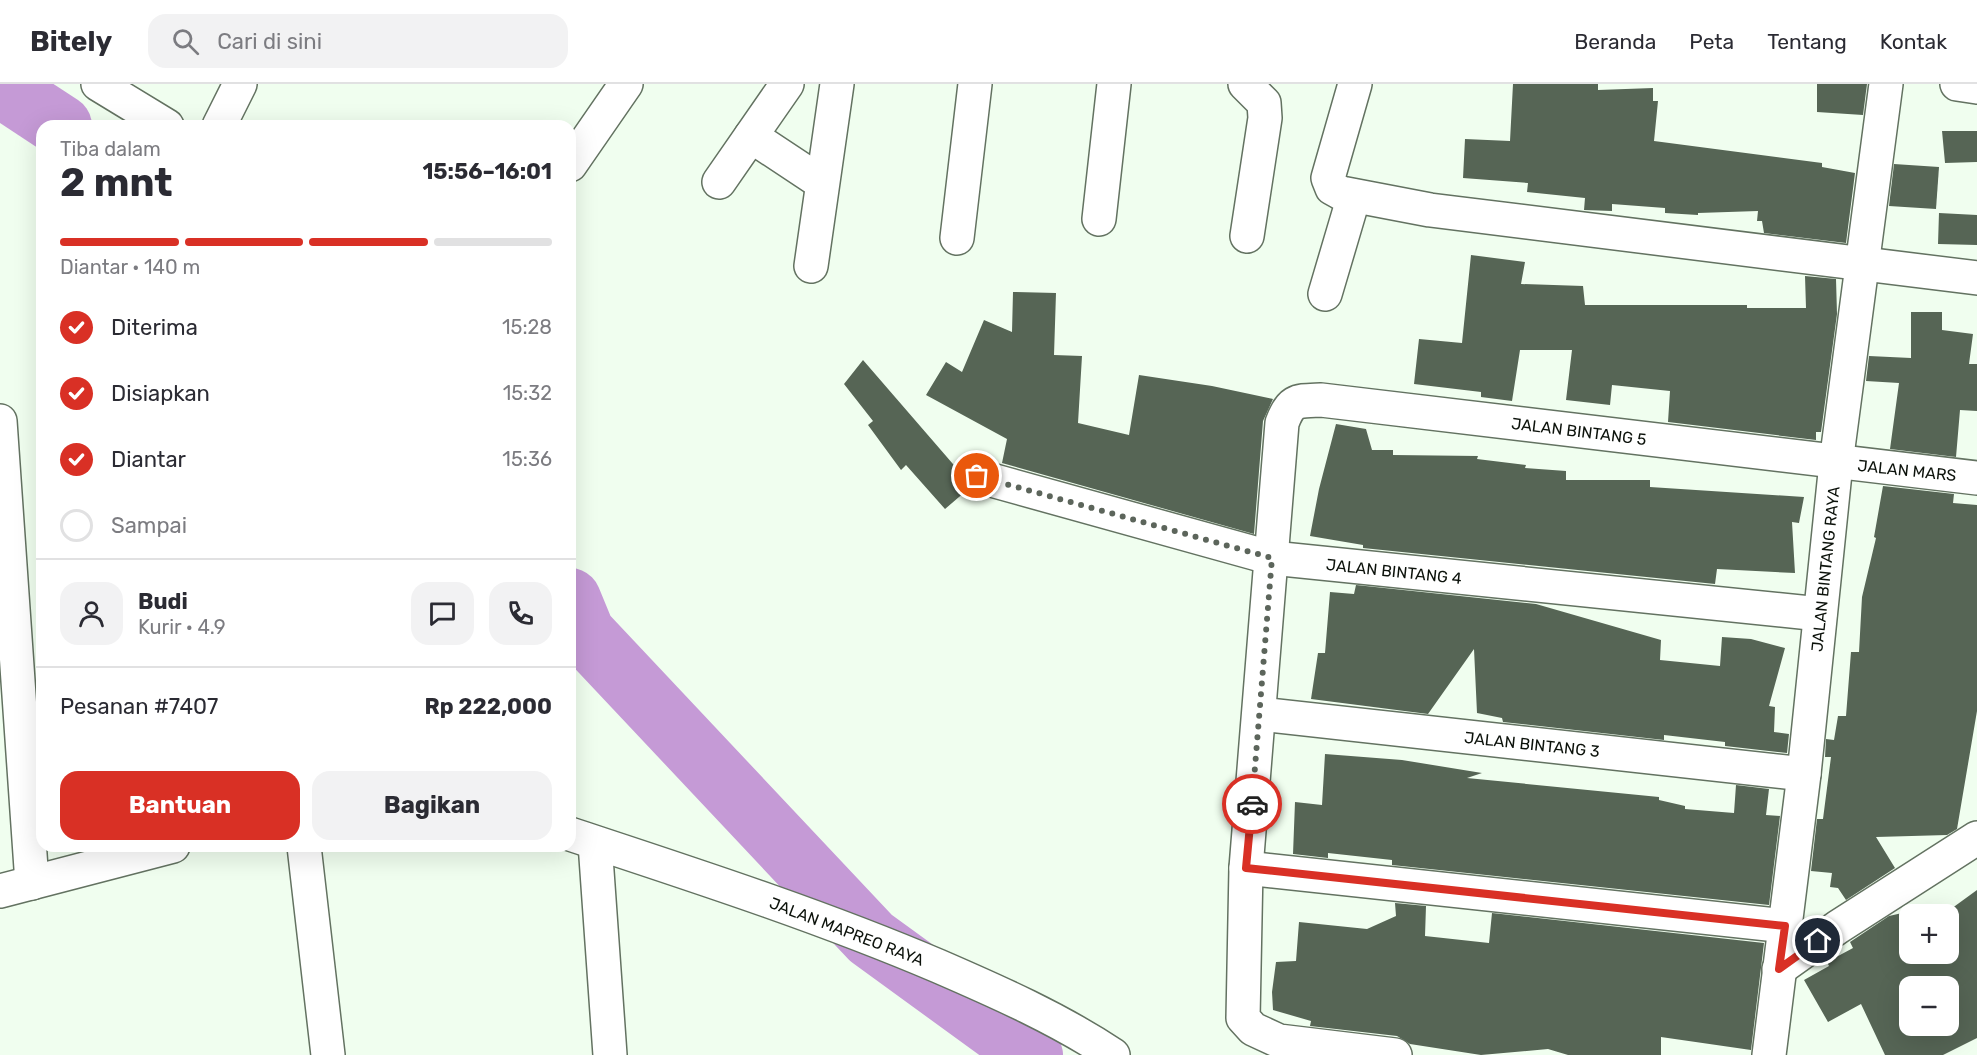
<!DOCTYPE html>
<html lang="id">
<head>
<meta charset="utf-8">
<style>
	body { margin:0; font-family:Rubik,sans-serif; background:#f2f2f3; color:#2b2b33; height:100vh; display:flex; flex-direction:column; font-size:22px; white-space:nowrap }
	* { box-sizing:border-box; margin:0 }
	p { font-size:20px; color:#7c7c81 }
	.icon { flex:none; width:33px; height:33px; fill:none; stroke:currentColor; stroke-width:2; stroke-linecap:round; stroke-linejoin:round }
	.map { position:relative; flex:1; overflow:hidden }
	.drawer { position:absolute; left:36px; top:36px; width:540px; height:732px; display:flex; flex-direction:column; background:#fff; border-radius:18px; box-shadow:0 6px 24px #0002 }
	.drawer>* { flex:none }
	.buttons { position:absolute; left:1899px; top:820px; display:grid; gap:12px }
	.buttons a { display:grid; place-items:center; width:60px; height:60px; border-radius:12px; background:#fff; box-shadow:0 6px 24px #0002; font-size:30px }
	.pin { position:absolute; display:grid; place-items:center; width:51px; height:51px; color:#fff; margin:-26px; border:3px solid #fff; border-radius:50%; box-shadow:0 2px 6px #0007 }
	.courier { position:absolute; display:grid; place-items:center; width:60px; height:60px; margin:-30px; border:4px solid #d93025; border-radius:50%; background:#fff; color:#222; box-shadow:0 2px 8px #0007 }
	.summary em { font-style:normal; font-weight:700 }
	.summary div { display:flex; flex-direction:column-reverse }
	.summary { display:flex; align-items:center; justify-content:space-between; height:102px; padding:0 24px }
	h1 { font-size:39px; font-weight:700; line-height:45px }
	.bar { display:grid; grid-template-columns:repeat(4,1fr); gap:9px 6px; align-content:center; height:72px; padding:0 24px }
	.bar i { height:8px; border-radius:4px; background:#e1e1e2 }
	.bar .current { background:#d93025 }
	.bar p { grid-column:span 4 }
	.line { display:flex; align-items:center; gap:15px; padding:0 24px; border-top:2px solid #e1e1e2 }
	.line div { flex:1 }
	.round { display:grid; place-items:center; flex:none; width:63px; height:63px; border-radius:18px; background:#f2f2f3 }
	ol { padding:0 24px; list-style:none }
	li { display:flex; align-items:center; gap:18px; height:66px }
	li p { margin-inline-start:auto }
	li .icon { padding:6px; border-radius:50%; background:#d93025; color:#fff; stroke-width:4 }
	li:last-child { color:#7c7c81 }
	li i { width:33px; height:33px; border:3px solid #e1e1e2; border-radius:50% }
	.primary-button { display:flex; gap:12px; margin-top:auto; padding:12px 24px }
	.primary-button a { flex:1; height:69px; border-radius:18px; background:#d93025; color:#fff; font-size:24px; font-weight:700; line-height:69px; text-align:center }
	.primary-button a+a { background:#f2f2f3; color:#2b2b33 }
	header { display:flex; align-items:center; gap:36px; box-sizing:border-box; height:84px; padding:0 30px; background:#fff; border-bottom:2px solid #e1e1e2 }
	header strong { font-size:28px }
	nav { display:flex; gap:33px; margin-inline-start:auto; font-size:21px }
	.search { width:420px; height:54px; background:#f2f2f3; display:flex; align-items:center; gap:15px; box-sizing:border-box; padding:0 21px; border-radius:18px; color:#7c7c81; font-size:22px }
	.map>svg:first-child { display:block }
	.lines { fill:none; stroke-linecap:round; stroke-linejoin:round }
	.river { stroke:#c59ad6; stroke-width:62 }
	.building { fill:#566555; fill-rule:evenodd }
	.minor-casing { stroke:#637261; stroke-width:36 }
	.tertiary-casing { stroke:#637261; stroke-width:36 }
	.minor { stroke:#fff; stroke-width:33 }
	.tertiary { stroke:#fff; stroke-width:33 }
	.done { stroke:#5c655b; stroke-width:6; stroke-dasharray:0 10.8 }
	.route { stroke:#d93025; stroke-width:8 }
	.labels { text-anchor:middle; stroke-width:5; stroke-linejoin:round; paint-order:stroke }
	.street-label { font-size:16px; fill:#0c120b; stroke:#fff }
</style>
</head>
<body>
<header>
<strong>Bitely</strong>
<div class="search"><svg class="icon" aria-label="search" viewBox="0 0 24 24"><circle cx="10" cy="10" r="6"/><path d="M15 15l6 6"/></svg>Cari di sini</div>
<nav><a>Beranda</a><a>Peta</a><a>Tentang</a><a>Kontak</a></nav>
</header>
<div class="map">
<svg width="1977" height="971" viewBox="0 0 1977 971">
	<rect width="100%" height="100%" fill="#f0feef"/>
	<g class="lines">
		<g class="river">
			<path d="M 0,2 L 61,42"/>
			<path d="M 570,515 L 584,549 L 871,854 L 1032,971"/>
		</g>
	</g>
	<g class="building">
		<path d="M 1513,0 L 1598,0 L 1598,6 L 1653,4 L 1653,17 L 1658,17 L 1654,57 L 1822,79 L 1822,83 L 1855,89 L 1846,159 L 1764,149 L 1762,137 L 1757,137 L 1758,127 L 1698,129 L 1698,131 L 1665,129 L 1665,124 L 1612,120 L 1612,127 L 1584,126 L 1585,114 L 1527,108 L 1528,99 L 1463,94 L 1465,55 L 1510,57 Z"/>
		<path d="M 1817,0 L 1867,0 L 1863,31 L 1817,28 Z"/>
		<path d="M 1942,47 L 1977,47 L 1977,78 L 1945,79 Z"/>
		<path d="M 1894,80 L 1939,83 L 1936,125 L 1889,122 Z"/>
		<path d="M 1939,129 L 1977,131 L 1977,161 L 1938,160 Z"/>
		<path d="M 1471,171 L 1525,178 L 1521,200 L 1583,202 L 1585,221 L 1747,221 L 1747,224 L 1806,224 L 1805,192 L 1836,195 L 1837,230 L 1821,348 L 1816,348 L 1816,356 L 1668,338 L 1670,307 L 1612,301 L 1610,321 L 1566,316 L 1572,266 L 1520,266 L 1512,317 L 1481,313 L 1481,308 L 1414,300 L 1419,255 L 1462,259 Z"/>
		<path d="M 1013,208 L 1056,209 L 1054,271 L 1082,272 L 1078,339 L 1129,351 L 1139,291 L 1212,302 L 1273,315 L 1263,337 L 1254,450 L 1002,379 L 1007,355 L 926,311 L 946,278 L 962,288 L 984,236 L 1012,248 Z"/>
		<path d="M 1911,228 L 1942,228 L 1942,246 L 1973,250 L 1969,280 L 1977,280 L 1977,327 L 1960,326 L 1956,373 L 1890,365 L 1899,299 L 1866,297 L 1869,272 L 1911,274 Z"/>
		<path d="M 863,276 L 959,387 L 959,397 L 966,407 L 945,425 L 906,381 L 901,386 L 868,341 L 873,337 L 844,300 Z"/>
		<path d="M 1336,340 L 1366,345 L 1372,366 L 1393,366 L 1393,371 L 1478,372 L 1477,375 L 1526,381 L 1525,384 L 1566,387 L 1566,396 L 1650,396 L 1650,403 L 1804,413 L 1799,439 L 1792,438 L 1795,489 L 1717,485 L 1715,500 L 1363,464 L 1363,461 L 1310,452 L 1319,405 Z"/>
		<path d="M 1883,402 L 1954,410 L 1953,419 L 1977,421 L 1977,627 L 1957,745 L 1947,751 L 1876,753 L 1895,784 L 1846,816 L 1838,804 L 1830,803 L 1832,789 L 1811,787 L 1817,735 L 1823,735 L 1831,673 L 1825,673 L 1826,655 L 1834,656 L 1838,632 L 1846,632 L 1851,568 L 1859,568 L 1862,513 L 1876,454 L 1874,453 Z"/>
		<path d="M 1356,501 L 1536,520 L 1661,556 L 1660,576 L 1720,582 L 1722,553 L 1751,555 L 1785,564 L 1769,622 L 1775,623 L 1774,648 L 1789,650 L 1787,669 L 1725,662 L 1725,658 L 1664,651 L 1664,656 L 1503,638 L 1502,634 L 1477,629 L 1474,565 L 1428,630 L 1311,615 L 1318,569 L 1325,569 L 1330,508 L 1354,510 Z"/>
		<path d="M 1325,670 L 1402,676 L 1482,689 L 1467,694 L 1659,713 L 1659,716 L 1685,722 L 1685,725 L 1734,729 L 1736,701 L 1769,705 L 1766,731 L 1780,732 L 1769,821 L 1392,781 L 1392,776 L 1328,769 L 1328,774 L 1293,770 L 1295,718 L 1322,721 Z"/>
		<path d="M 1977,806 L 1977,954 L 1943,971 L 1885,971 L 1861,920 L 1828,938 L 1804,896 L 1829,882 L 1827,878 L 1853,864 L 1850,858 L 1889,832 L 1911,827 L 1910,870 L 1948,870 L 1948,831 L 1938,831 L 1945,827 L 1944,830 ZM 1910,903 L 1948,903 L 1948,942 L 1910,942 Z"/>
		<path d="M 1395,819 L 1426,822 L 1425,852 L 1489,859 L 1492,829 L 1764,859 L 1751,966 L 1661,953 L 1661,971 L 1568,971 L 1548,965 L 1481,971 L 1410,960 L 1397,952 L 1310,942 L 1311,937 L 1273,926 L 1272,908 L 1276,878 L 1296,877 L 1299,838 L 1367,845 L 1396,832 Z"/>
	</g>
	<g class="lines">
		<defs>
			<g id="minor">
				<path d="M 98,0 L 167,42"/>
				<path d="M 1245,0 L 1264,19 L 1265,34 L 1247,152"/>
				<path d="M 1355,0 L 1328,94 L 1332,104 L 1341,109 L 1430,126 L 1977,194"/>
				<path d="M 1957,0 L 1977,3"/>
				<path d="M 219,42 L 240,0"/>
				<path d="M 751,52 L 822,99"/>
				<path d="M 570,81 L 626,0"/>
				<path d="M 719,98 L 787,0"/>
				<path d="M 1099,135 L 1114,0"/>
				<path d="M 957,154 L 975,0"/>
				<path d="M 811,182 L 837,0"/>
				<path d="M 1325,210 L 1354,112"/>
				<path d="M 0,337 L 32,799"/>
				<path d="M 977,392 L 1272,474 L 1820,530"/>
				<path d="M 1260,630 L 1804,690"/>
				<path d="M 595,759 L 610,971"/>
				<path d="M 304,762 L 328,971"/>
				<path d="M 1246,784 L 1785,842"/>
				<path d="M 1779,885 L 1838,843 L 1977,754"/>
				<path d="M 1395,971 L 1279,957 L 1253,945 L 1243,934 L 1246,784 L 1282,339 C 1291,315 1297,317 1321,316 L 1977,394"/>
				<path d="M 1769,971 L 1804,690 L 1836,379 L 1886,0"/>
			</g>
			<g id="tertiary">
				<path d="M 570,750 C 694,791 818,831 938,882 C 998,908 1059,935 1113,971"/>
				<path d="M 0,807 L 173,762"/>
			</g>
		</defs>
		<use href="#minor" class="minor-casing"/>
		<use href="#tertiary" class="tertiary-casing"/>
		<use href="#minor" class="minor"/>
		<use href="#tertiary" class="tertiary"/>
	</g>
	<g class="lines">
		<path class="done" d="M 977,392 L 1272,474 L 1252,720"/>
		<path class="route" d="M 1252,720 L 1246,784 L 1785,842 L 1779,885 L 1818,857"/>
	</g>
	<g class="labels">
		<g class="street-label">
			<text transform="translate(1579 347) rotate(7)" y="6">JALAN BINTANG 5</text>
			<text transform="translate(1907 386) rotate(6)" y="6">JALAN MARS</text>
			<text transform="translate(1825 485) rotate(-84)" y="6">JALAN BINTANG RAYA</text>
			<text transform="translate(1394 487) rotate(6)" y="6">JALAN BINTANG 4</text>
			<text transform="translate(1532 660) rotate(6)" y="6">JALAN BINTANG 3</text>
			<text transform="translate(847 847) rotate(21)" y="6">JALAN MAPREO RAYA</text>
		</g>
	</g>
</svg>
<div class="buttons">
<a>+</a>
<a>−</a>
</div>
<div class="pin" style="left:977px;top:392px;background:#ea580c"><svg class="icon" aria-label="bag" viewBox="0 0 24 24"><path d="M5 8h14l-1 12H6zM9 8a3 3 0 0 1 6 0"/></svg></div>
<div class="pin" style="left:1818px;top:857px;background:#1f2937"><svg class="icon" aria-label="home" viewBox="0 0 24 24"><path d="M3 11l9-7 9 7M6 9v11h12V9"/></svg></div>
<div class="courier" style="left:1252px;top:720px"><svg class="icon" aria-label="car" viewBox="0 0 24 24"><path d="M5 17H2v-5l4-1 3-4h7l3 4 3 1v5h-3M9 17h6M6 11h13"/><circle cx="7" cy="17" r="2"/><circle cx="17" cy="17" r="2"/></svg></div>
<section class="drawer">
<div class="summary"><div><h1>2 mnt</h1><p>Tiba dalam</p></div><em>15:56–16:01</em></div>
<div class="bar"><i class="current"></i><i class="current"></i><i class="current"></i><i></i><p>Diantar · 140 m</p></div>
<ol>
<li><svg class="icon" aria-label="check" viewBox="0 0 24 24"><path d="M5 12l5 5 9-10"/></svg>Diterima<p>15:28</p></li>
<li><svg class="icon" aria-label="check" viewBox="0 0 24 24"><path d="M5 12l5 5 9-10"/></svg>Disiapkan<p>15:32</p></li>
<li><svg class="icon" aria-label="check" viewBox="0 0 24 24"><path d="M5 12l5 5 9-10"/></svg>Diantar<p>15:36</p></li>
<li><i></i>Sampai</li>
</ol>
<div class="line" style="height:108px"><a class="round"><svg class="icon" aria-label="person" viewBox="0 0 24 24"><circle cx="12" cy="8" r="4"/><path d="M4 21q1-7 8-7t8 7"/></svg></a><div><b>Budi</b><p>Kurir · 4.9</p></div><a class="round"><svg class="icon" aria-label="chat" viewBox="0 0 24 24"><path d="M4 5h16v11H9l-5 4z"/></svg></a><a class="round"><svg class="icon" aria-label="phone" viewBox="0 0 24 24"><path d="M5 4h4l2 5-3 2q2 4 5 5l2-3 5 2v4C11 20 4 13 5 4z"/></svg></a></div>
<div class="line" style="height:78px"><div>Pesanan #7407</div><b>Rp 222,000</b></div>
<div class="primary-button"><a>Bantuan</a><a>Bagikan</a></div>
</section>
</div>
</body>
</html>
